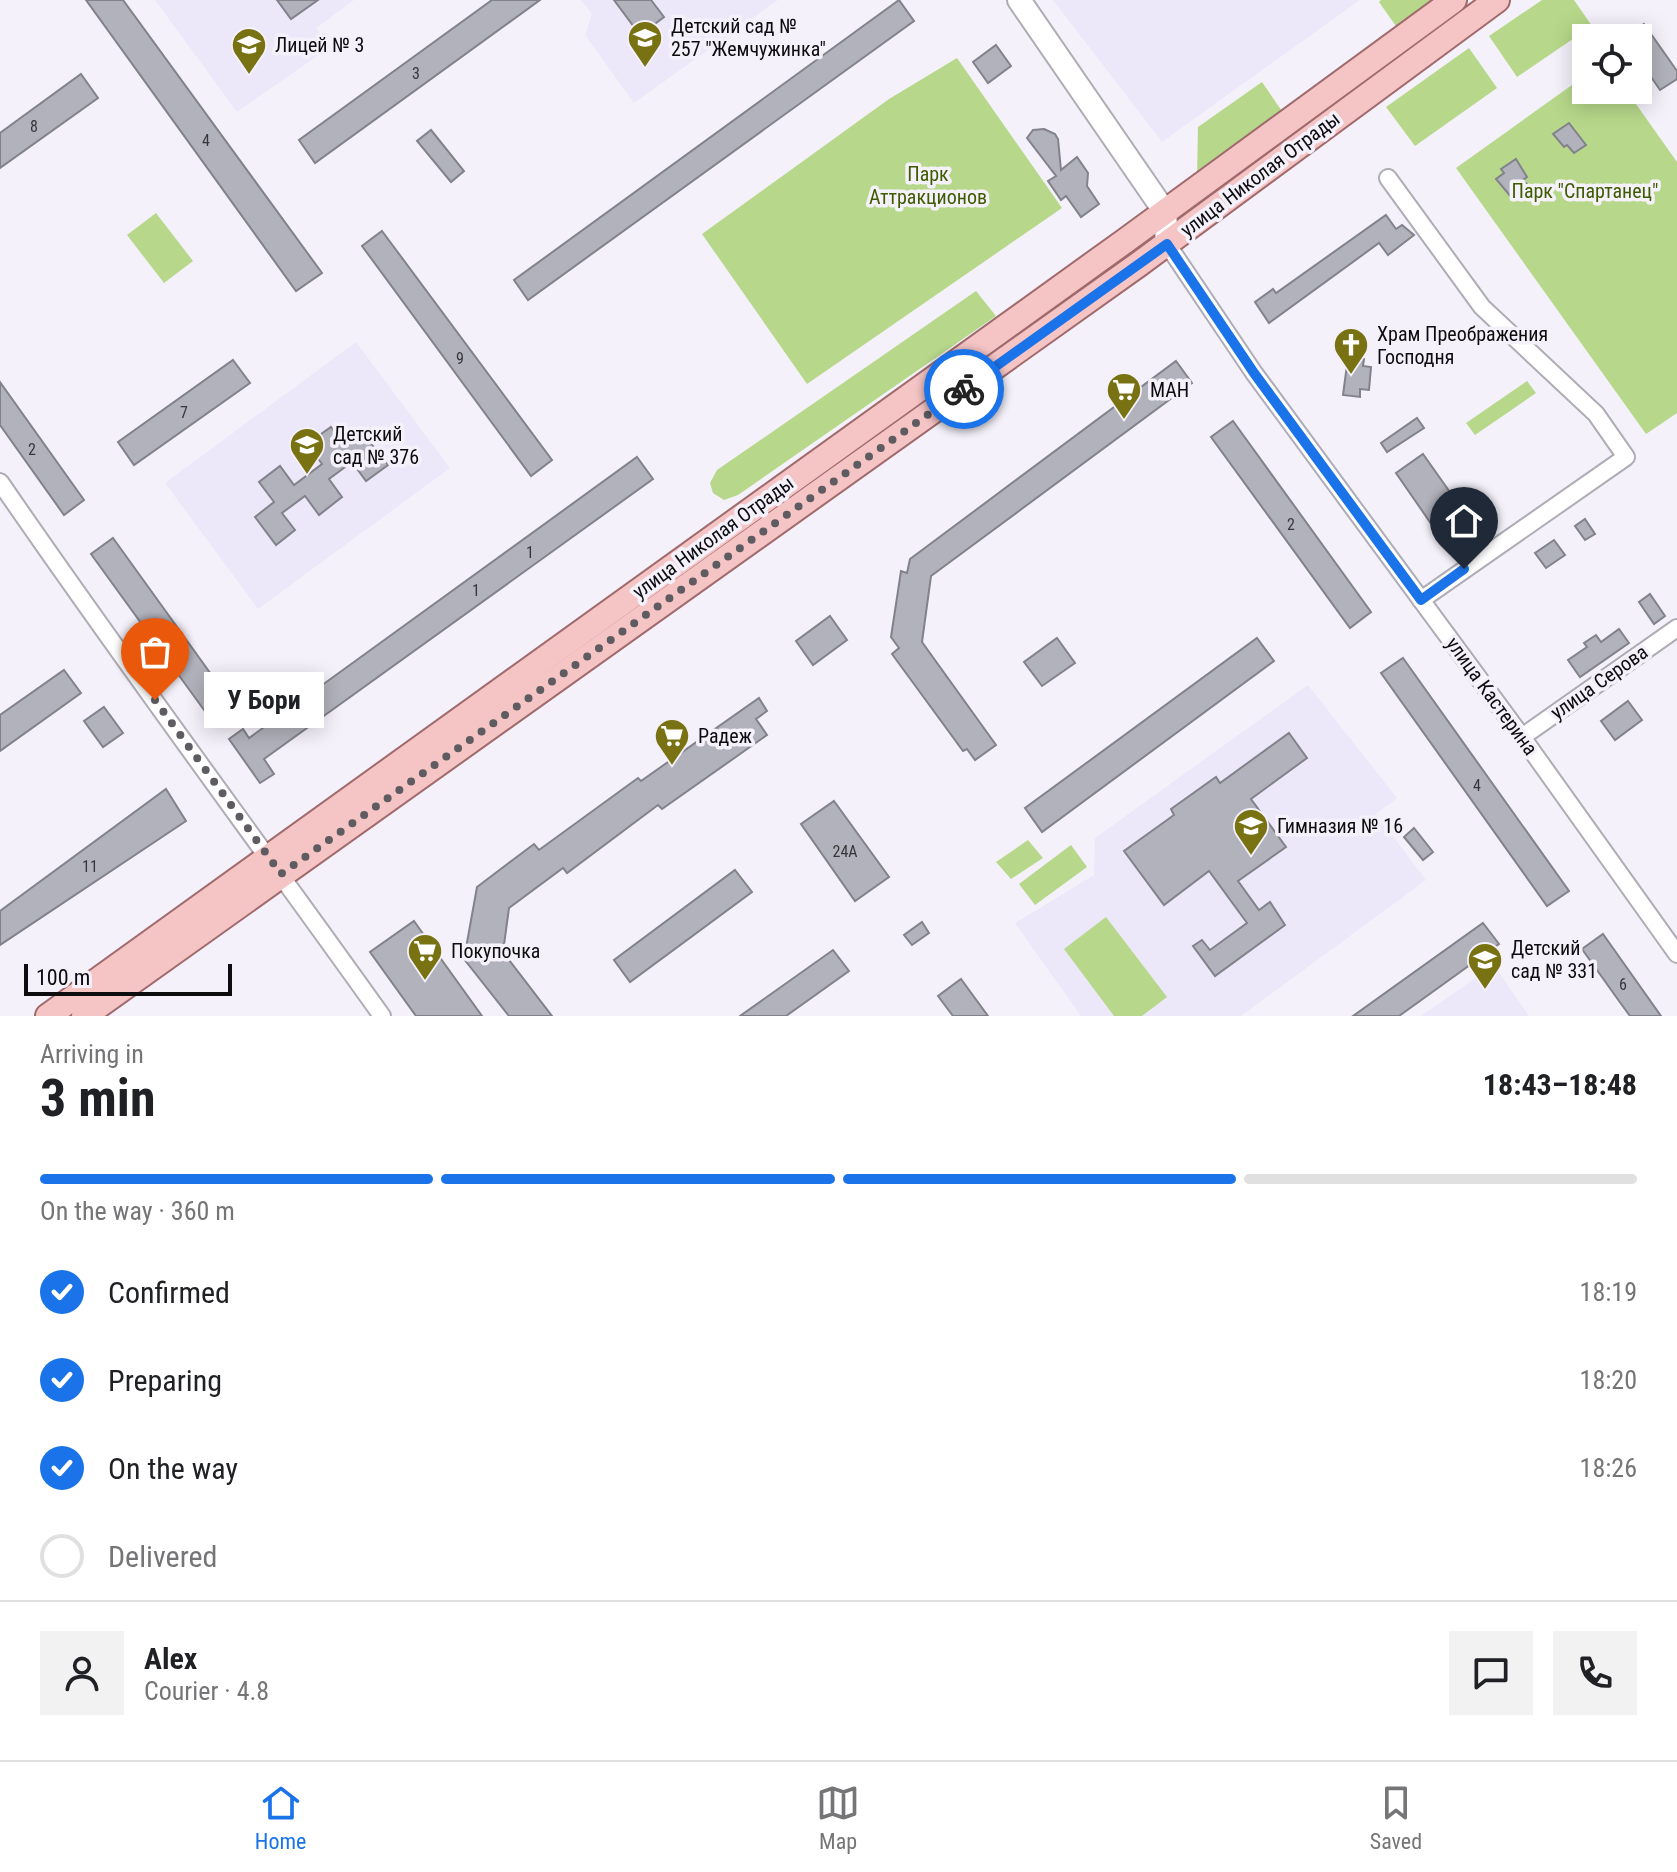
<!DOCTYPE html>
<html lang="en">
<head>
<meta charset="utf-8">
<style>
	body { margin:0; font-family:"Roboto Condensed",sans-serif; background:#f2f2f2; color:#202124; height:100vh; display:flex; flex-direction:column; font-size:30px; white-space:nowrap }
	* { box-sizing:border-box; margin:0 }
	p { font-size:26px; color:#757577 }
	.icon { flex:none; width:44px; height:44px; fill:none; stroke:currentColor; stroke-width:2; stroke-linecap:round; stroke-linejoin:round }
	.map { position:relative; height:1016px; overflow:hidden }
	.details { display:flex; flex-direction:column; background:#fff; flex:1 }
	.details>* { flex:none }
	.controls { position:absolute; left:1572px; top:24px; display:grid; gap:16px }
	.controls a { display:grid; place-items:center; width:80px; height:80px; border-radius:0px; background:#fff; box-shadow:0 4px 20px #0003; font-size:40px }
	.scale { position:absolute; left:24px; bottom:20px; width:208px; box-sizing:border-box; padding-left:8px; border:4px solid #0d0c0f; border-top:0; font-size:22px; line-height:28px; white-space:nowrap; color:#0d0c0f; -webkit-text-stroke:6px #f4f1fa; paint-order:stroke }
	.pin { position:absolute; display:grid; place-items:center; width:68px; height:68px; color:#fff; margin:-82px -34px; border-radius:50% 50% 50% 0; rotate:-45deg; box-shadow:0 0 8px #0007 }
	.pin .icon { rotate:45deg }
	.courier { position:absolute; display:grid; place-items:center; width:80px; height:80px; margin:-40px; border:6px solid #1a73e8; border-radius:50%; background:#fff; color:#222; box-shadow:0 2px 10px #0007 }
	.bubble { position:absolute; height:56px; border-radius:0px; background:#fff; box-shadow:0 4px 20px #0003; font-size:26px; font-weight:700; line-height:56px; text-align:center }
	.headline em { font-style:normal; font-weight:700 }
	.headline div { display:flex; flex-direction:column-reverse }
	.headline { display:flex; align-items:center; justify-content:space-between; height:136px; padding:0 40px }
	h1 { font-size:52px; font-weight:700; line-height:60px }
	.bar { display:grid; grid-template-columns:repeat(4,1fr); gap:12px 8px; align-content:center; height:96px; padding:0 40px }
	.bar i { height:10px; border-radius:6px; background:#e0e0e0 }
	.bar .selected { background:#1a73e8 }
	.bar p { grid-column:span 4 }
	.line { display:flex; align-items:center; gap:20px; padding:0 40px; border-top:2px solid #e0e0e0 }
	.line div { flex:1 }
	.round { display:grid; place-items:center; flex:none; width:84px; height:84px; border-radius:0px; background:#f2f2f2 }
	ol { padding:0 40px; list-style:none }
	li { display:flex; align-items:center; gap:24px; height:88px }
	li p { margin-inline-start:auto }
	li .icon { padding:8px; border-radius:50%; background:#1a73e8; color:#fff; stroke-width:4 }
	li:last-child { color:#757577 }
	li i { width:44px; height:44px; border:4px solid #e0e0e0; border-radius:50% }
	.dock { display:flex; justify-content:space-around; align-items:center; height:112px; border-top:2px solid #e0e0e0; background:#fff; font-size:22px; color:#757577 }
	.dock a { display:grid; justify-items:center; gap:4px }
	.dock .selected { color:#1a73e8 }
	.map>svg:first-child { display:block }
	.built { fill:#ede8f9 }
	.green { fill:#b7d88a }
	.building { fill:#b2b2bc; stroke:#82828b; stroke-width:2 }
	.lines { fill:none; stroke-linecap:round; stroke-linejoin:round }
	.street-casing { stroke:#aeacb5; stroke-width:20 }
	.secondary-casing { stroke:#aeacb5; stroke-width:26 }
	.primary-casing { stroke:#a06a6c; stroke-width:28 }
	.street { stroke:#fff; stroke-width:16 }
	.secondary { stroke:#fff; stroke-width:22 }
	.primary { stroke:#f5c4c5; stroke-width:24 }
	.done { stroke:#5e5c61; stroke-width:8; stroke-dasharray:0 14.4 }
	.route { stroke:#1a73e8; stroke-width:10 }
	.labels { text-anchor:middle; stroke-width:7; stroke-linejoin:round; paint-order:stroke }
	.number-label { font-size:16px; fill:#36363a }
	.poi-label { font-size:20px; fill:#0d0c0f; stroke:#f4f1fa; text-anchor:start }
	.park-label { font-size:20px; fill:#405c00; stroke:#f4f1fa }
	.street-label { font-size:20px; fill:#0d0c0f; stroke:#f4f1fa }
</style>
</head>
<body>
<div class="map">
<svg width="1677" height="1016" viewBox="0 0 1677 1016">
	<rect width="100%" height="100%" fill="#f4f1fa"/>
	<g class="built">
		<path d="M 155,0 L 354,0 L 316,28 L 330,47 L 237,112 Z"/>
		<path d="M 581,0 L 778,0 L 634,103 L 585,35 L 592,14 Z"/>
		<path d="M 1053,0 L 1360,0 L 1162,142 Z"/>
		<path d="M 356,342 L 450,468 L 258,609 L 165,483 Z"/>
		<path d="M 1308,685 L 1397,798 L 1376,814 L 1426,880 L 1241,1016 L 1081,1016 L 1015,923 L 1094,875 L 1095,838 Z"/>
		<path d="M 1494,965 L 1529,1016 L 1421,1016 Z"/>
	</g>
	<g class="green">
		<path d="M 1381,0 L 1439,0 L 1398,29 L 1379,2 Z"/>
		<path d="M 1542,0 L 1574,0 L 1592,26 L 1517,77 L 1489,36 Z"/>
		<path d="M 1469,48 L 1497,88 L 1415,146 L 1386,107 Z"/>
		<path d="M 957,58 L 1062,208 L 807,384 L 702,234 L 889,99 Z"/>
		<path d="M 1586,75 L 1586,90 L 1626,90 L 1677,162 L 1677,413 L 1646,434 L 1456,168 Z"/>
		<path d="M 1262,82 L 1284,114 L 1197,177 L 1198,127 Z"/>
		<path d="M 156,213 L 193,261 L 164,283 L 127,235 Z"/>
		<path d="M 976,291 L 996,316 L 738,495 L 724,500 L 713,493 L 710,483 L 717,470 Z"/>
		<path d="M 1527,381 L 1536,393 L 1475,435 L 1466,423 Z"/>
		<path d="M 1028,840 L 1043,858 L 1011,879 L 996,862 Z"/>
		<path d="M 1071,845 L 1087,867 L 1035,905 L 1019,884 Z"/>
		<path d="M 1106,917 L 1167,997 L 1142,1016 L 1114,1016 L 1064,949 Z"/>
	</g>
	<g class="building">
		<path d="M 86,0 L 123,0 L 322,273 L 296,291 Z"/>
		<path d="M 277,0 L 318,0 L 291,19 Z"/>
		<path d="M 492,0 L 540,0 L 315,163 L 299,140 Z"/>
		<path d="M 614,0 L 651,0 L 664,17 L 640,35 Z"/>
		<path d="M 899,0 L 914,21 L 528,300 L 514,280 Z"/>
		<path d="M 1644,24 L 1677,71 L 1677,79 L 1660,90 L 1638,58 L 1638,38 L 1624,38 Z"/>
		<path d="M 996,45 L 1011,66 L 988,83 L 973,62 Z"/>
		<path d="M 81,74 L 98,98 L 0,168 L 0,133 Z"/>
		<path d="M 1569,123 L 1586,145 L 1574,153 L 1567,145 L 1564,147 L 1553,134 Z"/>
		<path d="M 1044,129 L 1055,134 L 1058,139 L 1061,170 L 1077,157 L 1088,173 L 1087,186 L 1099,204 L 1081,217 L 1066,196 L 1061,200 L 1048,181 L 1056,176 L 1027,138 L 1033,130 Z"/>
		<path d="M 431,130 L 464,171 L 451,182 L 417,141 Z"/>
		<path d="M 1516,159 L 1527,177 L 1523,180 L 1528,185 L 1512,198 L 1496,179 L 1504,173 L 1501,169 Z"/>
		<path d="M 1386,215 L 1396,229 L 1402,225 L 1414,235 L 1388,255 L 1379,243 L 1269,323 L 1255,302 L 1273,289 L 1276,293 Z"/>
		<path d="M 382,231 L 552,460 L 531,476 L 362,246 Z"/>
		<path d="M 1348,357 L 1364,359 L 1363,366 L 1371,367 L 1369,390 L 1360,389 L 1360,397 L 1343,395 Z"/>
		<path d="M 233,360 L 250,383 L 134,465 L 118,442 Z"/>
		<path d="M 1176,361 L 1192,383 L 931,576 L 922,642 L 996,745 L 975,760 L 967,749 L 963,751 L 892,654 L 899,648 L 891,637 L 901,571 L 907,573 L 910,559 Z"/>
		<path d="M 0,382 L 84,500 L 64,515 L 0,425 Z"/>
		<path d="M 1417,418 L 1424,428 L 1387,452 L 1381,443 Z"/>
		<path d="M 1233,421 L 1371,612 L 1350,628 L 1211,437 Z"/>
		<path d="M 331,427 L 345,446 L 363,433 L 388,465 L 366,481 L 352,462 L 329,479 L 342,497 L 319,515 L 305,496 L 282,513 L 295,530 L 276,545 L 255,517 L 274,502 L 259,482 L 280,466 L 294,485 L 322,464 L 307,444 Z"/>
		<path d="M 1423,454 L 1471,522 L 1443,541 L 1396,473 Z"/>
		<path d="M 637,457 L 653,479 L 264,759 L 274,774 L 260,783 L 229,739 L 243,729 L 249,738 Z"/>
		<path d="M 1585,519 L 1595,534 L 1585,540 L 1575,526 Z"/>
		<path d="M 113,538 L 226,695 L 204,710 L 91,554 Z"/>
		<path d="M 1554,540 L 1565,555 L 1546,568 L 1535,553 Z"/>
		<path d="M 1650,594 L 1665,616 L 1654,624 L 1639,602 Z"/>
		<path d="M 830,616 L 847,640 L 813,665 L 796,641 Z"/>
		<path d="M 1619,629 L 1629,643 L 1580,677 L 1568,660 L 1587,647 L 1584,643 L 1596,635 L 1601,642 Z"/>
		<path d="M 1057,638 L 1075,663 L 1042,686 L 1024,662 Z"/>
		<path d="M 1257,638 L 1274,661 L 1042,832 L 1025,808 Z"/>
		<path d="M 1403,658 L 1569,891 L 1547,906 L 1381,673 Z"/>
		<path d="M 64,670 L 81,693 L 0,751 L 0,715 Z"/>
		<path d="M 759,698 L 767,711 L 756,719 L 767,735 L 662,809 L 658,805 L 567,873 L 563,868 L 509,908 L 503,952 L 552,1016 L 509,1016 L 464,959 L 477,887 L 534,844 L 539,850 L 638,778 L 641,781 Z"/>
		<path d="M 1628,701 L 1642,720 L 1615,740 L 1601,721 Z"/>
		<path d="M 104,707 L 123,733 L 103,747 L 84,721 Z"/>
		<path d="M 1289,733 L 1307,758 L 1251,799 L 1286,847 L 1238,881 L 1259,910 L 1270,902 L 1285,925 L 1215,976 L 1193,946 L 1202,940 L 1210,950 L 1247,923 L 1209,871 L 1164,905 L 1124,851 L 1174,815 L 1171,809 L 1216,777 L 1220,783 Z"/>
		<path d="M 166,789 L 186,821 L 0,945 L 0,911 Z"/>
		<path d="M 834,801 L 889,877 L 855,901 L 801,824 Z"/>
		<path d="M 1414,828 L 1433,852 L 1423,860 L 1404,837 Z"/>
		<path d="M 735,870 L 752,892 L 630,982 L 614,960 Z"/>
		<path d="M 414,921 L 431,945 L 482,1016 L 416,1016 L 370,952 Z"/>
		<path d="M 922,922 L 929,933 L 912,945 L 904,935 Z"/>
		<path d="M 1483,923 L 1499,944 L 1399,1016 L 1353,1016 Z"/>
		<path d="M 1603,934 L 1661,1016 L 1630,1016 L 1619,1001 L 1582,949 Z"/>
		<path d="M 833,950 L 849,971 L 786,1016 L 740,1016 Z"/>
		<path d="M 961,979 L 988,1016 L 953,1016 L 938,996 Z"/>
	</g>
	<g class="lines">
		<defs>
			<g id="street">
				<path d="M 1388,178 L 1482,307 L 1596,414 L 1626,457 L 1421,600"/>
				<path d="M 1167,244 L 1254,373 L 1522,737 L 1677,954"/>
				<path d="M 0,482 C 124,663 255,838 382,1016"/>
				<path d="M 1522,737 L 1677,628"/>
			</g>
			<path id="secondary" d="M 1019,0 L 1165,212 L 1167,244"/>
			<g id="primary">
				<path d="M 48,1016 L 1125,241 L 1454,0"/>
				<path d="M 84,1016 L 1139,264 L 1497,0"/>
			</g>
		</defs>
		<use href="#street" class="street-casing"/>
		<use href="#secondary" class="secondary-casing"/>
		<use href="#primary" class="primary-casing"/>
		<use href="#street" class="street"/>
		<use href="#secondary" class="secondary"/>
		<use href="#primary" class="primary"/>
	</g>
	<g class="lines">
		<path class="done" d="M 155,700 L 281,874 L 964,389"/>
		<path class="route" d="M 964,389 L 1167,244 L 1254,373 L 1421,600 L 1464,569"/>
	</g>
	<defs>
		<symbol id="school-pin" viewBox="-11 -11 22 30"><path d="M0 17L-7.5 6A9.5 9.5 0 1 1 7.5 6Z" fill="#797213" stroke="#f4f1fa"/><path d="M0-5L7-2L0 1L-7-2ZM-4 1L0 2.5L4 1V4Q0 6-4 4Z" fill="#fff"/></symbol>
		<symbol id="church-pin" viewBox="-11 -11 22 30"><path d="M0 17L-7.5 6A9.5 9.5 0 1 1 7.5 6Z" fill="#797213" stroke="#f4f1fa"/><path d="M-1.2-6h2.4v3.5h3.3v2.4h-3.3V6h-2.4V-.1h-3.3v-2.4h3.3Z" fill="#fff"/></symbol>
		<symbol id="supermarket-pin" viewBox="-11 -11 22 30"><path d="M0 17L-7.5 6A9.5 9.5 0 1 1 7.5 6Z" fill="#797213" stroke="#f4f1fa"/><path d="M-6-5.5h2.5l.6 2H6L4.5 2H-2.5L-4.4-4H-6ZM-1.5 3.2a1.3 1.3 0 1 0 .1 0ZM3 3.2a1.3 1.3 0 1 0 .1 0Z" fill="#fff"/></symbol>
	</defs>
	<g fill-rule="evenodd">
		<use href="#school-pin" x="625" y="18" width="40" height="54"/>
		<use href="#school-pin" x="229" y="25" width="40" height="54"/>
		<use href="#church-pin" x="1331" y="325" width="40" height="54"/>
		<use href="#supermarket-pin" x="1104" y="370" width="40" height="54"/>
		<use href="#school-pin" x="287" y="425" width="40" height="54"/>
		<use href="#supermarket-pin" x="652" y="716" width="40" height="54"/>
		<use href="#school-pin" x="1231" y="806" width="40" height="54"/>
		<use href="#supermarket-pin" x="405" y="931" width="40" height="54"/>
		<use href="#school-pin" x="1465" y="940" width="40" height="54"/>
	</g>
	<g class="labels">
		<g class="number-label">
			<text x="416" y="79">3</text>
			<text x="34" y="132">8</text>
			<text x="206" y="146">4</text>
			<text x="460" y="364">9</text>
			<text x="184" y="418">7</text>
			<text x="32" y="455">2</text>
			<text x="1291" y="530">2</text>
			<text x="530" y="558">1</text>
			<text x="476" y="596">1</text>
			<text x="1477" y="791">4</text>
			<text x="845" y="857">24А</text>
			<text x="90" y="872">11</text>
			<text x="1623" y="990">6</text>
		</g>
		<g class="poi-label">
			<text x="671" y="33">Детский сад №<tspan x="671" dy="23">257 "Жемчужинка"</tspan></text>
			<text x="275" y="52">Лицей № 3</text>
			<text x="1377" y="341">Храм Преображения<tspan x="1377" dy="23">Господня</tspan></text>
			<text x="1150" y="397">МАН</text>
			<text x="333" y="441">Детский<tspan x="333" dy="23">сад № 376</tspan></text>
			<text x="698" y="743">Радеж</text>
			<text x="1277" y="833">Гимназия № 16</text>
			<text x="1511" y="955">Детский<tspan x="1511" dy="23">сад № 331</tspan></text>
			<text x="451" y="958">Покупочка</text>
		</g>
		<g class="park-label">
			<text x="928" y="181">Парк<tspan x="928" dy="23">Аттракционов</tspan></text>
			<text x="1585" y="198">Парк "Спартанец"</text>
		</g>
		<g class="street-label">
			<text transform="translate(1260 174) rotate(-37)" y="7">улица Николая Отрады</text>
			<text transform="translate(713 537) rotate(-36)" y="7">улица Николая Отрады</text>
			<text transform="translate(1599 682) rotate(-35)" y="7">улица Серова</text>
			<text transform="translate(1492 696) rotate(54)" y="7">улица Кастерина</text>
		</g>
	</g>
</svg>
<div class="controls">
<a><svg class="icon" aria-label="locate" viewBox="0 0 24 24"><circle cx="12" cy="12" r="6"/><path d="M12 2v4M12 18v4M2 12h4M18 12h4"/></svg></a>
</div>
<div class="scale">100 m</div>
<div class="pin" style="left:155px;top:700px;background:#ea580c"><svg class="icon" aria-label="bag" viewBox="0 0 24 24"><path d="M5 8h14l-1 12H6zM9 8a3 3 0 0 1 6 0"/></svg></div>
<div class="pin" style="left:1464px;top:569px;background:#1f2937"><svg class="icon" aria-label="home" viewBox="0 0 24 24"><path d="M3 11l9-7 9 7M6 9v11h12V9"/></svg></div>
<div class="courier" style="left:964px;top:389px"><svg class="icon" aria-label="bike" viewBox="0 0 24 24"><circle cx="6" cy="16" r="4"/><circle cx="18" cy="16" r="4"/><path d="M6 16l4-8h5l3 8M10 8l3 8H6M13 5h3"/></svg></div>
<div class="bubble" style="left:204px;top:672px;width:120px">У Бори</div>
</div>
<section class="details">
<div class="headline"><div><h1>3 min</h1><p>Arriving in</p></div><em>18:43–18:48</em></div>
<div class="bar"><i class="selected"></i><i class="selected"></i><i class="selected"></i><i></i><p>On the way · 360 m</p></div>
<ol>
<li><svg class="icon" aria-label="check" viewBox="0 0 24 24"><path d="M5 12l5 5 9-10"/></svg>Confirmed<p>18:19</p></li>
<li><svg class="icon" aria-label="check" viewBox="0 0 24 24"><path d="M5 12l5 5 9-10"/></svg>Preparing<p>18:20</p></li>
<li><svg class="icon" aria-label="check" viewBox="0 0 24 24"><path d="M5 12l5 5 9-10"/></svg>On the way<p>18:26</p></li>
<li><i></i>Delivered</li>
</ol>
<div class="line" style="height:144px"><a class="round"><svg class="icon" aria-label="person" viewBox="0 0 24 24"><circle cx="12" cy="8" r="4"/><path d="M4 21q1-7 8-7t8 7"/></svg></a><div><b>Alex</b><p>Courier · 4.8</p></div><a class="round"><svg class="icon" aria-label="chat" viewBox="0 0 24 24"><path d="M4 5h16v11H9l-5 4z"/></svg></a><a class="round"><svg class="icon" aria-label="phone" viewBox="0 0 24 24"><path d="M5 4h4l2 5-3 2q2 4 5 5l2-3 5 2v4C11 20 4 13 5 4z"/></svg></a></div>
</section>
<nav class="dock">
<a class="selected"><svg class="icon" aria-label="home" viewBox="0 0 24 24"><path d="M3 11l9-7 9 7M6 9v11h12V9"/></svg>Home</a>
<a><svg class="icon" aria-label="map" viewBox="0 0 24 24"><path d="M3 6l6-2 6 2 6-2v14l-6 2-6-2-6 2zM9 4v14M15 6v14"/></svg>Map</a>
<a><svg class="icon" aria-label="saved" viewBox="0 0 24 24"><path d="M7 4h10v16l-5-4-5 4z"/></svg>Saved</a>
</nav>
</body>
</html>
